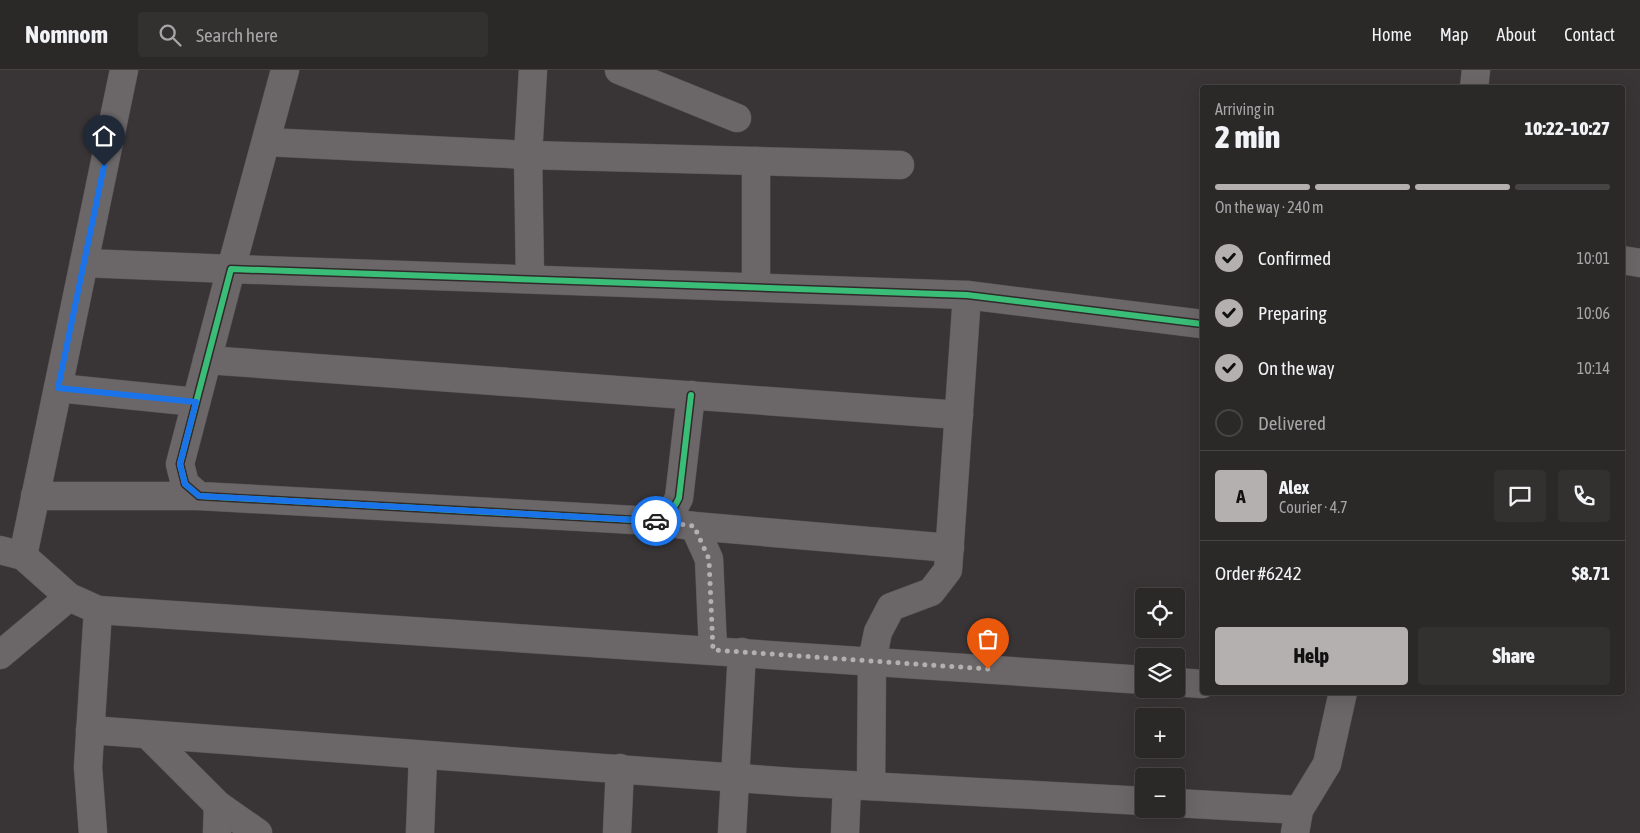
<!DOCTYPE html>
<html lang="en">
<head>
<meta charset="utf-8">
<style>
	body { margin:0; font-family:"Asap Condensed",sans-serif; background:#333030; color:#f1f3f6; height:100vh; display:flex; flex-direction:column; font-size:19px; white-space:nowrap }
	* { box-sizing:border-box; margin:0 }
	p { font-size:16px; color:#a6a6a8 }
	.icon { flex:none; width:28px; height:28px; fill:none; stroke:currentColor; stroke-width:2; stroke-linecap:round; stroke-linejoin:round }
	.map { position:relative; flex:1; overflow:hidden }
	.panel { position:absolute; left:1200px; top:15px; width:425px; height:610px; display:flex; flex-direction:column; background:#2b2828; border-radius:5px; box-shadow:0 5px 20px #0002,0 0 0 1px #474445 }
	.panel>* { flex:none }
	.buttons { position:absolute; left:1135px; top:518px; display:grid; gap:10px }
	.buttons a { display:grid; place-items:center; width:50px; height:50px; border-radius:5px; background:#2b2828; box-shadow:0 5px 20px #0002,0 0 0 1px #474445; font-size:25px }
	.pin { position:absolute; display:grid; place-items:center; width:42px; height:42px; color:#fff; margin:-51px -21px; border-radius:50% 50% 50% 0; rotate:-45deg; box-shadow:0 0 5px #0007 }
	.pin .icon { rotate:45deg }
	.courier { position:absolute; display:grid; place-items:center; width:50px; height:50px; margin:-25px; border:4px solid #1a73e8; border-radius:50%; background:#fff; color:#222; box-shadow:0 1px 6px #0007 }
	.head em { font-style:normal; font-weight:800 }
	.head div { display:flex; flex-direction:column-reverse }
	.head { display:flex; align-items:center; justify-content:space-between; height:85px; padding:0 15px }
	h1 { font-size:32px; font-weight:800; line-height:38px }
	.bar { display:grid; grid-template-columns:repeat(4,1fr); gap:8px 5px; align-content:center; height:60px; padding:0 15px }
	.bar i { height:6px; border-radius:4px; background:#474445 }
	.bar .selected { background:#b4b0b0 }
	.bar p { grid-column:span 4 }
	.line { display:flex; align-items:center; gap:12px; padding:0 15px; border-top:1px solid #474445 }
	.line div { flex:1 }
	.round { display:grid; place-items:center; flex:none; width:52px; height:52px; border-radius:5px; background:#333030 }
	ol { padding:0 15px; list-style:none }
	li { display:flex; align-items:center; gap:15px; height:55px }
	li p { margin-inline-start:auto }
	li .icon { padding:5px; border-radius:50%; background:#b4b0b0; color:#111; stroke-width:4 }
	li:last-child { color:#a6a6a8 }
	li i { width:28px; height:28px; border:2px solid #474445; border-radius:50% }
	.primary-button { display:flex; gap:10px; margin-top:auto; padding:10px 15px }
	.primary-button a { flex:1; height:58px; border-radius:5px; background:#b4b0b0; color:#111; font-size:20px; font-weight:800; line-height:58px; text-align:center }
	.primary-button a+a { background:#333030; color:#f1f3f6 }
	header { display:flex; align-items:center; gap:30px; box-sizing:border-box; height:70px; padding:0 25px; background:#2b2828; border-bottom:1px solid #474445 }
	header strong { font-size:24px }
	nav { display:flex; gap:28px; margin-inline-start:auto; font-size:18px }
	.search { width:350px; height:45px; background:#333030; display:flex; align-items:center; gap:12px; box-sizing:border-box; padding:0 18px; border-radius:5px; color:#a6a6a8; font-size:19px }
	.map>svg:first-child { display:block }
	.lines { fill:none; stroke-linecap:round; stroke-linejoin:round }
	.minor-casing { stroke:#585455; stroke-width:29 }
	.minor { stroke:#6b6768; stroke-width:28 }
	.cycleway-casing { stroke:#302a2b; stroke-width:9 }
	.cycleway { stroke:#3abd76; stroke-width:6 }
	.done { stroke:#b4b0b0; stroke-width:5; stroke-dasharray:0 9 }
	.route { stroke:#1a73e8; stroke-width:6 }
</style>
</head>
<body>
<header>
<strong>Nomnom</strong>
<div class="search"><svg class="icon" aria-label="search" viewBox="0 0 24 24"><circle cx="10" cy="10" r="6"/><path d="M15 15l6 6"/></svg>Search here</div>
<nav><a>Home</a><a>Map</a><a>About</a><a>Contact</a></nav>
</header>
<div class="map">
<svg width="1640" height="763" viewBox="0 0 1640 763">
	<rect width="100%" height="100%" fill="#393536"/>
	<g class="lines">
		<defs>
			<g id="minor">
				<path d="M 619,0 L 737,48"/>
				<path d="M 1474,18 L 1476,0"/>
				<path d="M 266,72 L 528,85 L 900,95"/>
				<path d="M 756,91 L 756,217"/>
				<path d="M 1622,190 L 1640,193"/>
				<path d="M 84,193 L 231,199 L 285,0"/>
				<path d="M 530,209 L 528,85 L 533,0"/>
				<path d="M 207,290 L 959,345"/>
				<path d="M 58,318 L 196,332"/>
				<path d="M 691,325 L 679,428 L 670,445 L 653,451 L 199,426 L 185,414 L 180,394 L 231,199 L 967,225 L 1202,254"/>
				<path d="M 35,426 L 199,426"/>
				<path d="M 653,451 L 694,456 L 950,478"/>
				<path d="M 694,456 L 709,489 L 713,580"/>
				<path d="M 0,480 L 23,486 L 69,527 L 98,540 L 1144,610"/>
				<path d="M 23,486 L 124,0"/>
				<path d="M 0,585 L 69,527"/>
				<path d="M 1176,612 L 1202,614"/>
				<path d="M 90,660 L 793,712 L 1144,731"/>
				<path d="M 148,665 L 218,735 L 258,763"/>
				<path d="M 871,716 L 872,591 L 878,562 L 891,537 L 931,522 L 948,500 L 967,225"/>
				<path d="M 1176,733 L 1299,740"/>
				<path d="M 93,763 L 88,697 L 98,540"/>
				<path d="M 217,763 L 218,735"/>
				<path d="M 420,763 L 423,685"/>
				<path d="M 617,763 L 620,698"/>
				<path d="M 732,763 L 742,582"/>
				<path d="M 845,763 L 847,715"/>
				<path d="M 1295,763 L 1299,740 L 1327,694 L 1343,622"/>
			</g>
		</defs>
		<use href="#minor" class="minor-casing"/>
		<use href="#minor" class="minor"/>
		<defs>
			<path id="cycleway" d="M 691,325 L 679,428 L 670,445 L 653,451 L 199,426 L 185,414 L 180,394 L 231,199 L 967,225 L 1202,254"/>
		</defs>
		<use href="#cycleway" class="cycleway-casing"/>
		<use href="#cycleway" class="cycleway"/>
	</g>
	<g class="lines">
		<path class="done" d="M 656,451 L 694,456 L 709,489 L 713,580 L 988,599"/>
		<path class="route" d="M 104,96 L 58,318 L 196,332 L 180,394 L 185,414 L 199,426 L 656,451"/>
	</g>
</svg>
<div class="buttons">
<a><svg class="icon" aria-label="locate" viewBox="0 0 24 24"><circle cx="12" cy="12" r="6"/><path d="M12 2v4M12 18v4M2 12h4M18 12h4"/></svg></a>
<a><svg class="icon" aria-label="layers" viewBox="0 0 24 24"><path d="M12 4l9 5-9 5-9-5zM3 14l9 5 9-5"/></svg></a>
<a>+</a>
<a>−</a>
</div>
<div class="pin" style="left:988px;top:599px;background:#ea580c"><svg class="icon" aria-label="bag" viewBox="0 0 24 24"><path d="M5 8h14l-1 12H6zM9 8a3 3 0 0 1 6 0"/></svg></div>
<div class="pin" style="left:104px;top:96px;background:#1f2937"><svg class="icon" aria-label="home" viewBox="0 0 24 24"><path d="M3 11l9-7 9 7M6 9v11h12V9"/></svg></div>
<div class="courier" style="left:656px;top:451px"><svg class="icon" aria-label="car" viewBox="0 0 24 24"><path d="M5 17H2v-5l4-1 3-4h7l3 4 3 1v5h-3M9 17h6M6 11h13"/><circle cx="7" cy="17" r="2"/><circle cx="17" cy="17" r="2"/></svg></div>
<section class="panel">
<div class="head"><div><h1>2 min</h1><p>Arriving in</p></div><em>10:22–10:27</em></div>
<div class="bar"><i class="selected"></i><i class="selected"></i><i class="selected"></i><i></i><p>On the way · 240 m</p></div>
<ol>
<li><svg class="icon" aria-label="check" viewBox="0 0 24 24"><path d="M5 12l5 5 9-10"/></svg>Confirmed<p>10:01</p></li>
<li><svg class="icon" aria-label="check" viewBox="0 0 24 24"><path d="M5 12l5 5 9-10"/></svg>Preparing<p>10:06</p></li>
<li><svg class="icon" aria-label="check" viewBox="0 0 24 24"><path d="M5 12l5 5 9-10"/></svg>On the way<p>10:14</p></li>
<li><i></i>Delivered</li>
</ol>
<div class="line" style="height:90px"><b class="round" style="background:#b4b0b0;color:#111">A</b><div><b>Alex</b><p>Courier · 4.7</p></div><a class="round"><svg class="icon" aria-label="chat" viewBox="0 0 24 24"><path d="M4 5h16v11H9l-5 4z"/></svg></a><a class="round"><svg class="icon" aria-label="phone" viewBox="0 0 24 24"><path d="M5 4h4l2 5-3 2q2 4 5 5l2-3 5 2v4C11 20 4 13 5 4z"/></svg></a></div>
<div class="line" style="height:65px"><div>Order #6242</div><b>$8.71</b></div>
<div class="primary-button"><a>Help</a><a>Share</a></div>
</section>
</div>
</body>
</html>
